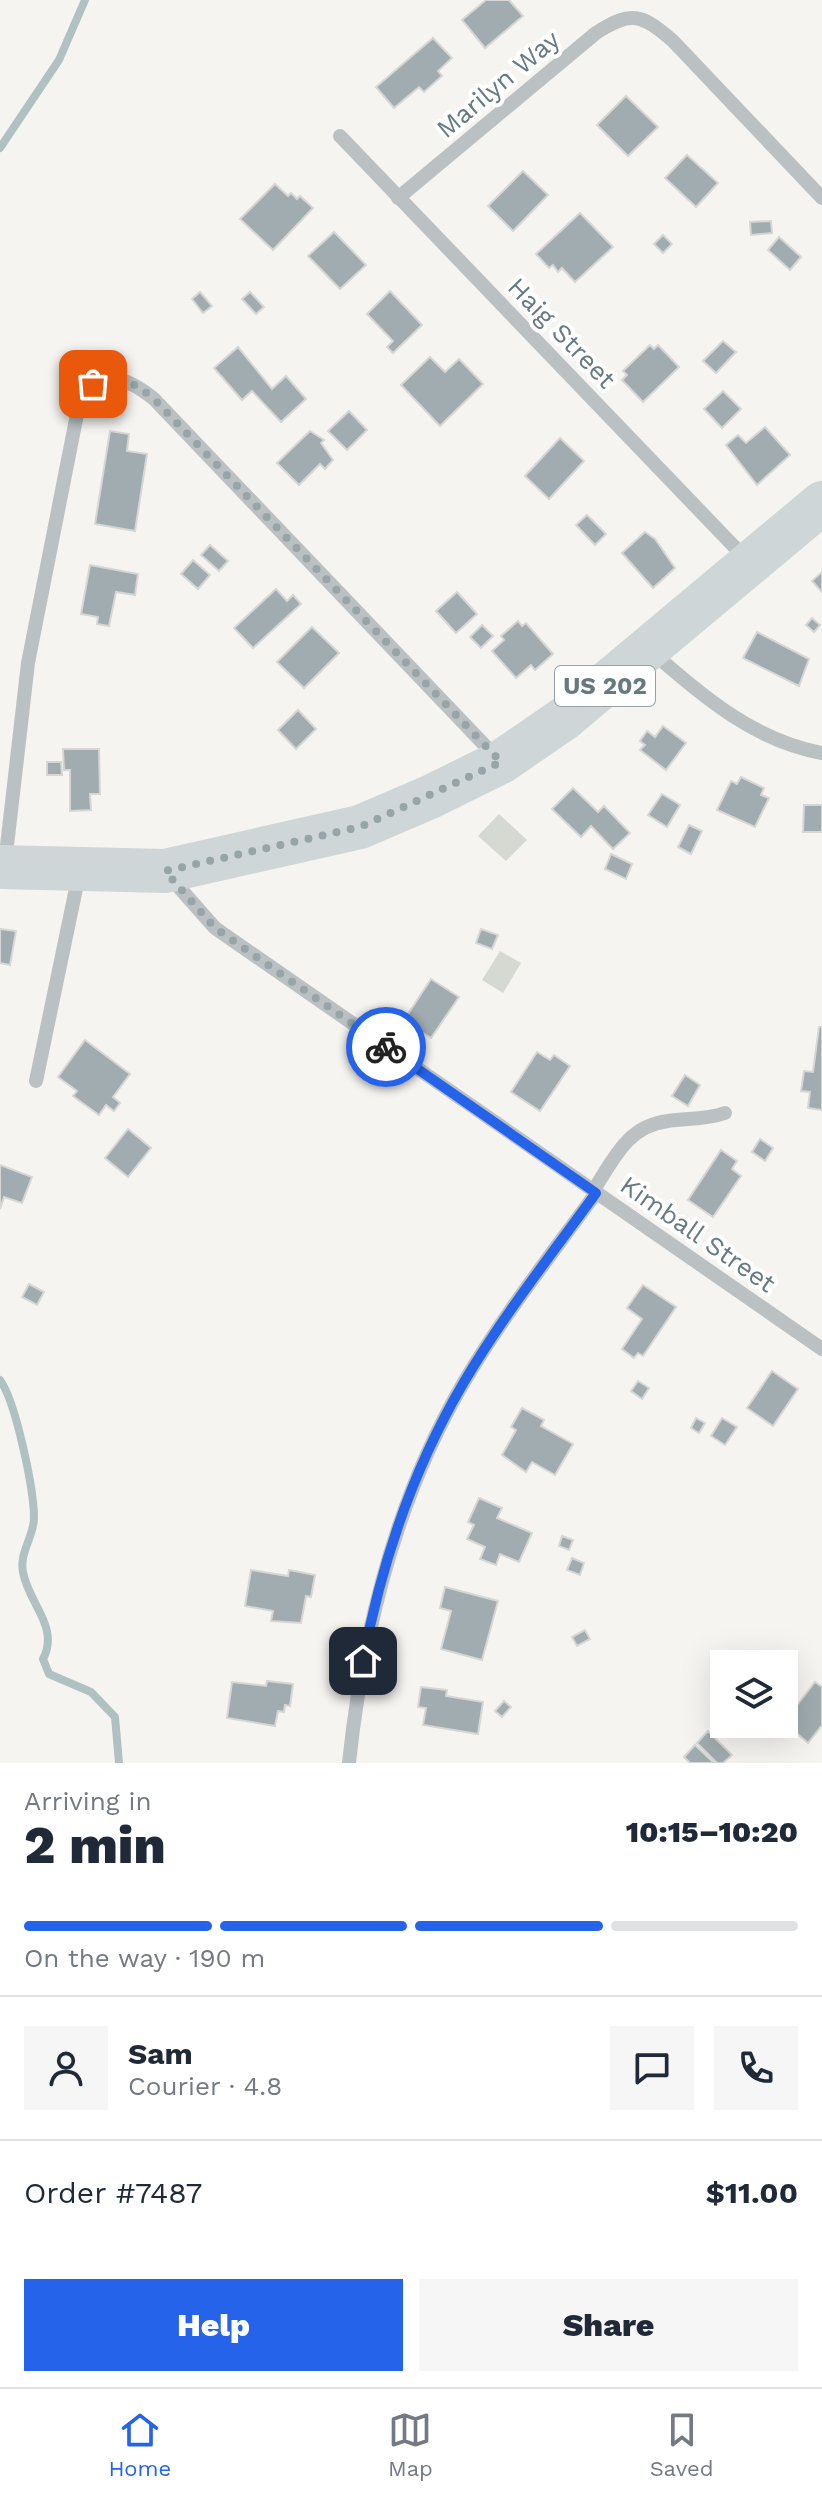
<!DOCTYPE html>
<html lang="en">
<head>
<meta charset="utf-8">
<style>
	body { margin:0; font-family:"Work Sans",sans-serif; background:#f6f6f7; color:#1f2937; height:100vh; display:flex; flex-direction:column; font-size:30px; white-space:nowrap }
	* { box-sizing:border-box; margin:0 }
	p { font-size:26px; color:#747a83 }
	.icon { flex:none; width:44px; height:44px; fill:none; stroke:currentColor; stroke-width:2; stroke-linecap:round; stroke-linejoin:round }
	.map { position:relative; height:1763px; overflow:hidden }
	.side { display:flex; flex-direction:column; background:#fff; flex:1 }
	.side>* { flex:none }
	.tools { position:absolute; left:710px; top:1650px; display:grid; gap:16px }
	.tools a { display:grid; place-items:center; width:88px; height:88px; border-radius:0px; background:#fff; box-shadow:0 8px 32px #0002; font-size:40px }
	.pin { position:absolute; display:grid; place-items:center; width:68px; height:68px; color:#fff; margin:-34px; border-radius:16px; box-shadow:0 4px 12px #0006 }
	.courier { position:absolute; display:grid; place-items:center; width:80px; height:80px; margin:-40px; border:6px solid #2563eb; border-radius:50%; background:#fff; color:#222; box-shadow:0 2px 10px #0007 }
	.overview em { font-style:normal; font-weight:800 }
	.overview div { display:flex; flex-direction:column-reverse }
	.overview { display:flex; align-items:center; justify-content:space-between; height:136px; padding:0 24px }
	h1 { font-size:52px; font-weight:800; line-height:60px }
	.bar { display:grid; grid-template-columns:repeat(4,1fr); gap:12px 8px; align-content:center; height:96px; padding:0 24px }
	.bar i { height:10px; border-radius:6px; background:#e0e1e3 }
	.bar .selected { background:#2563eb }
	.bar p { grid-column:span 4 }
	.line { display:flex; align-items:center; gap:20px; padding:0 24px; border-top:2px solid #e0e1e3 }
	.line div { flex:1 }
	.round { display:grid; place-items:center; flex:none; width:84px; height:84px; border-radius:0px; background:#f6f6f7 }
	.primary-button { display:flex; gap:16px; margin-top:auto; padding:16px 24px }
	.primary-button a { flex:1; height:92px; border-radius:0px; background:#2563eb; color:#fff; font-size:32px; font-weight:800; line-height:92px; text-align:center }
	.primary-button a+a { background:#f6f6f7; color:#1f2937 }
	.dock { display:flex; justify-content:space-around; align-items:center; height:112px; border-top:2px solid #e0e1e3; background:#fff; font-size:22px; color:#747a83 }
	.dock a { display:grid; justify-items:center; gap:4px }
	.dock .selected { color:#2563eb }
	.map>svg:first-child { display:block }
	.green { fill:#d5d9d1 }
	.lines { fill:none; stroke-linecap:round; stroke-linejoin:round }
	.stream { stroke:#b0c1c2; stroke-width:8 }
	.building { fill:#a0acaf; stroke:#d6d6d4; stroke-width:2 }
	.minor { stroke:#bbc1c3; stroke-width:14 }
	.highway { stroke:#cfd6d7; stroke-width:44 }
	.done { stroke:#97a5a8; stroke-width:8; stroke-dasharray:0 14.4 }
	.route { stroke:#2563eb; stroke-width:10 }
	.labels { text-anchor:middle; stroke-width:8; stroke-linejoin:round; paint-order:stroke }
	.shield { fill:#fff; stroke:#93a2a7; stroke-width:2 }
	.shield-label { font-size:24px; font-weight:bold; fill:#657a81 }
	.street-label { font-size:26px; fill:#657a81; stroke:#fff }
</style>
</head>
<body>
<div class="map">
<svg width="822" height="1763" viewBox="0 0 822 1763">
	<rect width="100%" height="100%" fill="#f5f4f1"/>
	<g class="green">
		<path d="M 499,814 L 527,840 L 506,861 L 478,836 Z"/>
		<path d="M 500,951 L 521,963 L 503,993 L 482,980 Z"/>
	</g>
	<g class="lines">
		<g class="stream">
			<path d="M 0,148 L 59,60 L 85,0"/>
			<path d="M 0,1380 C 16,1402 34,1490 34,1518 C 34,1536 19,1553 23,1572 C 28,1603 60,1627 43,1659 L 49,1674 L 91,1692 L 115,1717 L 119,1763"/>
		</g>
	</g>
	<g class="building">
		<path d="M 486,0 L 509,0 L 523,16 L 485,48 L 462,20 Z"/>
		<path d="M 433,38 L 452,58 L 438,71 L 442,76 L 424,92 L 419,87 L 394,108 L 376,87 Z"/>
		<path d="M 626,96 L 658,127 L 628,156 L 597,125 Z"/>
		<path d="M 687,155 L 718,183 L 696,207 L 665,178 Z"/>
		<path d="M 523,171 L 548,195 L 513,231 L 488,206 Z"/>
		<path d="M 275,184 L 288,196 L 291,193 L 297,199 L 300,196 L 313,208 L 273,250 L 240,219 Z"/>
		<path d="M 580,213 L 613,247 L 575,282 L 562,268 L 558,272 L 553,265 L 549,268 L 536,254 Z"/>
		<path d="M 771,221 L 772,233 L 751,235 L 750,222 Z"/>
		<path d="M 334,232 L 366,265 L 340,289 L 308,256 Z"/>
		<path d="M 663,235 L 672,244 L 663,253 L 654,244 Z"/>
		<path d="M 779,237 L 801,257 L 790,270 L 768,250 Z"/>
		<path d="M 390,291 L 422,325 L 393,353 L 387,347 L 393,341 L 367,314 Z"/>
		<path d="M 200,292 L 212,306 L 203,313 L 192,299 Z"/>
		<path d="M 250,292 L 264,307 L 256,314 L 242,299 Z"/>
		<path d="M 723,341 L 736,352 L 716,373 L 703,361 Z"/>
		<path d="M 650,345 L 654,349 L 658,345 L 679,367 L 643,402 L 622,380 L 627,375 L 623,371 Z"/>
		<path d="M 238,347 L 272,389 L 286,376 L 306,399 L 281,422 L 252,391 L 242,400 L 214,368 Z"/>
		<path d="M 430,357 L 445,372 L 459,359 L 483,384 L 440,426 L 401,385 Z"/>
		<path d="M 723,391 L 741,409 L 722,428 L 704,409 Z"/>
		<path d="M 349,411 L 367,430 L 347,450 L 328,431 Z"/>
		<path d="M 765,427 L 790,455 L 757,485 L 726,445 L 738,435 L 746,443 Z"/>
		<path d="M 110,431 L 129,434 L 127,451 L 147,454 L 135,531 L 95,524 Z"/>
		<path d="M 310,431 L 324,440 L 321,443 L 333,460 L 325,469 L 320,464 L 299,485 L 277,463 Z"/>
		<path d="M 560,438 L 584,461 L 549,499 L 525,476 Z"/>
		<path d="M 587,515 L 606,534 L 595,545 L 576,525 Z"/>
		<path d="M 645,532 L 655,539 L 675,568 L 653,588 L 622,553 Z"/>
		<path d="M 210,545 L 228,561 L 219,571 L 201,555 Z"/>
		<path d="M 193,560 L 210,575 L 198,589 L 181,574 Z"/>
		<path d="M 90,565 L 138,574 L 135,595 L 116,592 L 109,626 L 97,624 L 98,617 L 81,614 Z"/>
		<path d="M 822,572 L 822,592 L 812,581 Z"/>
		<path d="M 276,589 L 287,601 L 293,595 L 301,604 L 253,648 L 234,628 Z"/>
		<path d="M 457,592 L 477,614 L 456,633 L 436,611 Z"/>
		<path d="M 812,618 L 820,625 L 814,632 L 806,625 Z"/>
		<path d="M 518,621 L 522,626 L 526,623 L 553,654 L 535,670 L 531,665 L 516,678 L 492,651 L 504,640 L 501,636 Z"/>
		<path d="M 482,625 L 493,636 L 481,648 L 470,637 Z"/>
		<path d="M 312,627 L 339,653 L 304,688 L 277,662 Z"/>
		<path d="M 757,632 L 809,659 L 799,686 L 743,658 Z"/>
		<path d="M 298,710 L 316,729 L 296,749 L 278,730 Z"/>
		<path d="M 663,726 L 686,743 L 666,770 L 640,750 L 645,745 L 640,741 L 647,731 L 655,737 Z"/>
		<path d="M 63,749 L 99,749 L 100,794 L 90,794 L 91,810 L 70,811 L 70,770 L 64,770 Z"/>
		<path d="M 47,762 L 61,762 L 62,775 L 47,775 Z"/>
		<path d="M 741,777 L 764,788 L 761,795 L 769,798 L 755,827 L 717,810 L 731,781 L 737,784 Z"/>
		<path d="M 573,788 L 598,812 L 604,806 L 630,833 L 613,849 L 591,826 L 581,837 L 552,809 Z"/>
		<path d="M 662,794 L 680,805 L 667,827 L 648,815 Z"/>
		<path d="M 804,805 L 822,805 L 822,832 L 803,832 Z"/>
		<path d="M 689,825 L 702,831 L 691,854 L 678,847 Z"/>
		<path d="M 611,854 L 632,864 L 626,879 L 605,869 Z"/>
		<path d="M 0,929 L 16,931 L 10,965 L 0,963 Z"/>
		<path d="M 481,929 L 498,935 L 492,949 L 476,943 Z"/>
		<path d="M 431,979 L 459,997 L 431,1038 L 404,1020 Z"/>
		<path d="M 819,1027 L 822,1027 L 822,1110 L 808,1108 L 810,1092 L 801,1091 L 804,1071 L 813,1072 Z"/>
		<path d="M 85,1040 L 130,1074 L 113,1097 L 120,1103 L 114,1111 L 106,1105 L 99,1115 L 73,1096 L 77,1091 L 58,1077 Z"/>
		<path d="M 537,1052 L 550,1060 L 554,1055 L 570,1066 L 540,1111 L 511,1092 Z"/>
		<path d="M 685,1075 L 700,1085 L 688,1106 L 672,1096 Z"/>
		<path d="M 128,1129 L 151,1148 L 128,1177 L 105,1158 Z"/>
		<path d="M 760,1139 L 773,1148 L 765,1161 L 752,1152 Z"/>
		<path d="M 721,1150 L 737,1161 L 732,1169 L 741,1176 L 713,1217 L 688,1200 Z"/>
		<path d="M 0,1165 L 32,1177 L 22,1203 L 4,1197 L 0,1209 Z"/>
		<path d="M 29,1284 L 44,1292 L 37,1305 L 22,1297 Z"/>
		<path d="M 643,1285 L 676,1307 L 643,1356 L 638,1353 L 634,1358 L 622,1349 L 642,1319 L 627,1308 Z"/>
		<path d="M 772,1371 L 798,1389 L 773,1426 L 747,1408 Z"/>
		<path d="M 638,1381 L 649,1388 L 642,1399 L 631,1391 Z"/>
		<path d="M 522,1408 L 544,1420 L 541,1426 L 573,1444 L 555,1475 L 532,1462 L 526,1472 L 502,1455 L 516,1430 L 511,1427 Z"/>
		<path d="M 696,1418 L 705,1423 L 699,1433 L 691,1428 Z"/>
		<path d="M 722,1418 L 737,1427 L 725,1445 L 711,1436 Z"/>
		<path d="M 479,1498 L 502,1508 L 497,1518 L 532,1533 L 519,1562 L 500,1554 L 496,1565 L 480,1559 L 485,1547 L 467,1539 L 474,1525 L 468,1522 Z"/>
		<path d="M 562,1536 L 573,1540 L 569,1550 L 559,1546 Z"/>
		<path d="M 572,1558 L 584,1563 L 580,1575 L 567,1570 Z"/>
		<path d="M 251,1570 L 288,1576 L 289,1570 L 315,1575 L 311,1597 L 306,1596 L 301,1623 L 271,1621 L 273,1611 L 245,1606 Z"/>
		<path d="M 445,1587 L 498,1601 L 482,1660 L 441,1649 L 451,1611 L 440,1608 Z"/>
		<path d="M 585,1630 L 590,1639 L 577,1646 L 572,1637 Z"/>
		<path d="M 267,1681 L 293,1684 L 290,1706 L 285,1705 L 284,1712 L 278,1711 L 275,1726 L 227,1718 L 232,1682 L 266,1686 Z"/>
		<path d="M 815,1682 L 822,1687 L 822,1725 L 808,1743 L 784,1722 Z"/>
		<path d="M 421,1687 L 447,1690 L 446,1696 L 483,1702 L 478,1734 L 423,1725 L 426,1708 L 418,1707 Z"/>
		<path d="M 504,1701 L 511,1707 L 502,1717 L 495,1711 Z"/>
		<path d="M 708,1731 L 732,1755 L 723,1763 L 717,1763 L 697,1743 Z"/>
		<path d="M 695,1745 L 714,1763 L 690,1763 L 684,1757 Z"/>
	</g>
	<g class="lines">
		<g class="minor">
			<path d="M 340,136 L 747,560"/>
			<path d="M 398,198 L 596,33 C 631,10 642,14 673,41 L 822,198"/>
			<path d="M 652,652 C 703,696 754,741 822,753"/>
			<path d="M 5,863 L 28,663 L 80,399 C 101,366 128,378 154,399 L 496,757"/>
			<path d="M 169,876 L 215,928 L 822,1349"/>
			<path d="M 36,1081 L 79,874"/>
			<path d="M 593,1191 C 614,1159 627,1126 668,1121 C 688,1118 705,1120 725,1113"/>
			<path d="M 349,1763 C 363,1630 396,1498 464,1382 C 503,1316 551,1255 596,1193"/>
		</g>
		<path class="highway" d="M 0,867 L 165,871 L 360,827 L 430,797 L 501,762 L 565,718 L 822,503"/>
	</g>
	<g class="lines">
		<path class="done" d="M 93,384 C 118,372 134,383 154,399 L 501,762 L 360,827 L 165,871 L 215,928 L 386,1047"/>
		<path class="route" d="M 363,1661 C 381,1564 414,1467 464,1382 C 503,1316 551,1255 596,1193 L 386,1047"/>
	</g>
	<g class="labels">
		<rect class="shield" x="555" y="666" width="100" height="40" rx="6"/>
		<g class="shield-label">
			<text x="605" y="694">US 202</text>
		</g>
		<g class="street-label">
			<text transform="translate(498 84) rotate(-40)" y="9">Marilyn Way</text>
			<text transform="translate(562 333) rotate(46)" y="9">Haig Street</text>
			<text transform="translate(698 1234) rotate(35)" y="9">Kimball Street</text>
		</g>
	</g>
</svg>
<div class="tools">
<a><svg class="icon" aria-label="layers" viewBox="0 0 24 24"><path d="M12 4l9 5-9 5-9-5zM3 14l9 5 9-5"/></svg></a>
</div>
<div class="pin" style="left:93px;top:384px;background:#ea580c"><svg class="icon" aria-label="bag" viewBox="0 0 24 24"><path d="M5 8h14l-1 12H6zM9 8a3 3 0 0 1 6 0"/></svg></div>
<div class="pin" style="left:363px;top:1661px;background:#1f2937"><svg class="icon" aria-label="home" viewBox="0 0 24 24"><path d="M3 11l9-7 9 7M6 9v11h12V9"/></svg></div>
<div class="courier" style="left:386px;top:1047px"><svg class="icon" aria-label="bike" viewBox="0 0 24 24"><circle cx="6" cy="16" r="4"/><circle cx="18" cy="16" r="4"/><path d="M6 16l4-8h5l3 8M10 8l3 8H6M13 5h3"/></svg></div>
</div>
<section class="side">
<div class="overview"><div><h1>2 min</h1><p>Arriving in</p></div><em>10:15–10:20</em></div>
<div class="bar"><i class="selected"></i><i class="selected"></i><i class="selected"></i><i></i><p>On the way · 190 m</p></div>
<div class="line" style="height:144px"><a class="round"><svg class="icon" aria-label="person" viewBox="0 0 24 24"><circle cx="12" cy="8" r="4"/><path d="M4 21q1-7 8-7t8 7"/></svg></a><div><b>Sam</b><p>Courier · 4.8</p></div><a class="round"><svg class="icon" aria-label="chat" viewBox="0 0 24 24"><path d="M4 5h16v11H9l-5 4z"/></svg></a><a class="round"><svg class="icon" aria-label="phone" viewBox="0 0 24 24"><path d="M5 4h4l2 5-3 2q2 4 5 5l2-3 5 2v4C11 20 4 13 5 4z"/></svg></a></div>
<div class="line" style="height:104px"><div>Order #7487</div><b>$11.00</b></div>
<div class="primary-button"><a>Help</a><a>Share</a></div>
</section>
<nav class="dock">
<a class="selected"><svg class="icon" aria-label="home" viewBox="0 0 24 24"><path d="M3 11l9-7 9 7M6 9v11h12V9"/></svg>Home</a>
<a><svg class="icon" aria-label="map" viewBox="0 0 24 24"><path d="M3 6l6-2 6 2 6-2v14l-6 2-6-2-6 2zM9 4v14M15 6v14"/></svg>Map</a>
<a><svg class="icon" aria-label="saved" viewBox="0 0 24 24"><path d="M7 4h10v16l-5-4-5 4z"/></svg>Saved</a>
</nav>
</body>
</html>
